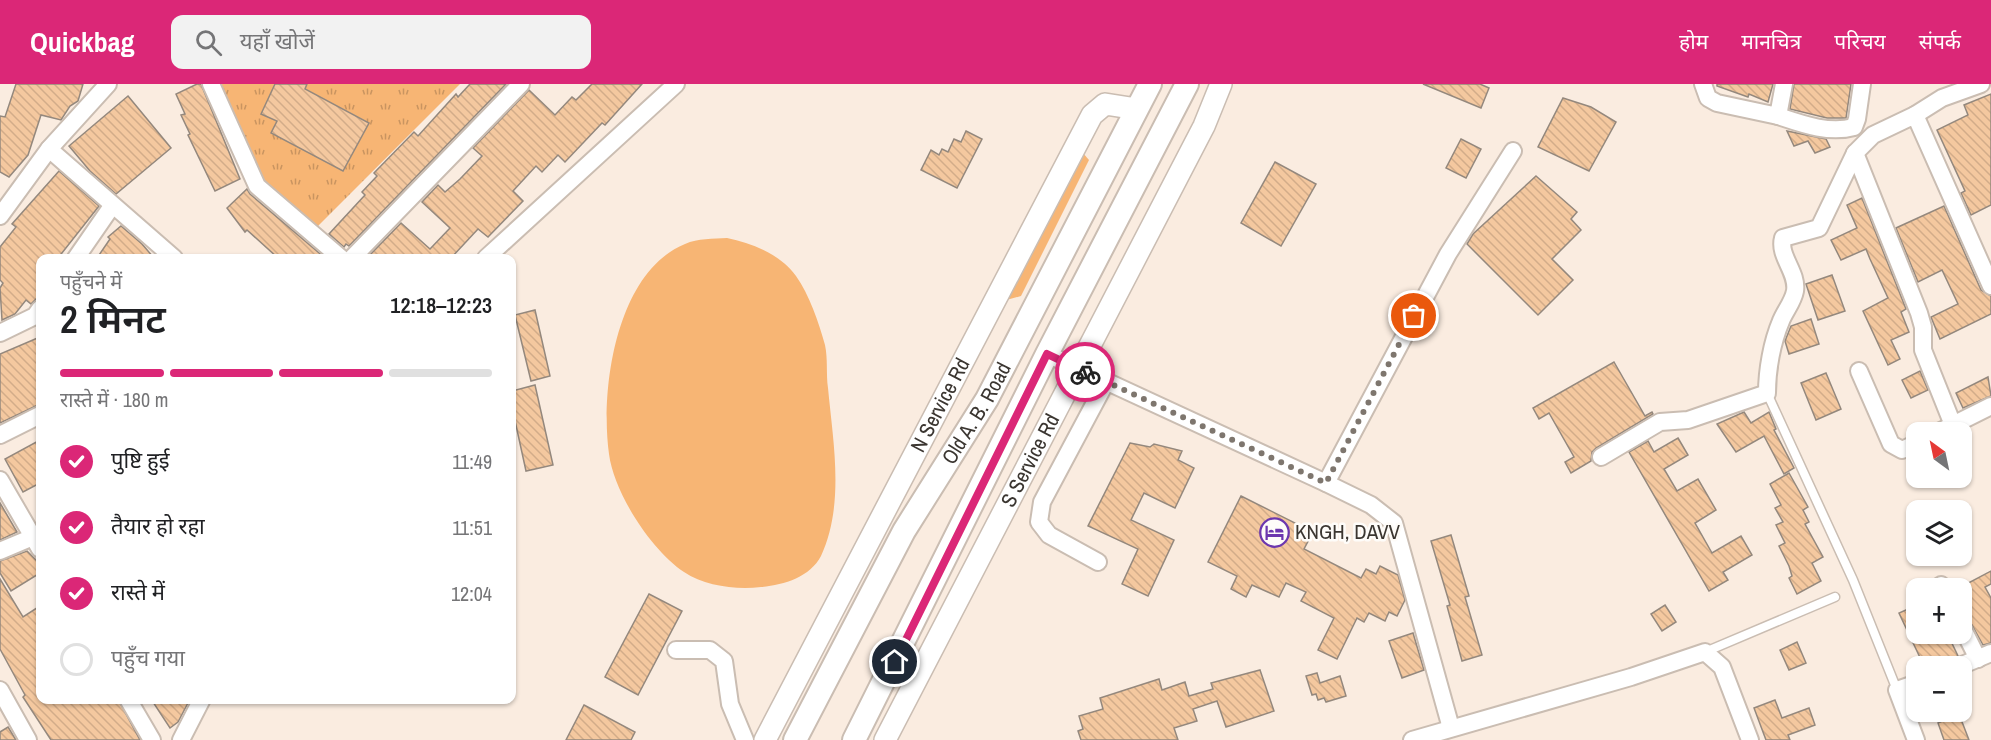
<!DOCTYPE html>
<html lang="hi">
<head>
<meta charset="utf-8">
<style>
	body { margin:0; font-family:"Archivo Narrow","Noto Sans Devanagari",sans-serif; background:#f2f2f2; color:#202124; height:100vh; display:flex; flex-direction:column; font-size:22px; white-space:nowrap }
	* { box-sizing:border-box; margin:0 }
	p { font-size:20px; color:#757577 }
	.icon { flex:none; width:33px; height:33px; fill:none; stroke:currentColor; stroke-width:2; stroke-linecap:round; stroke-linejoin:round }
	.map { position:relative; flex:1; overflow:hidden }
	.side { position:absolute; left:36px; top:170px; width:480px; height:450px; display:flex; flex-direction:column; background:#fff; border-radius:12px; box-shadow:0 2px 4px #0004 }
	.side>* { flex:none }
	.needle { width:39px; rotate:327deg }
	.controls { position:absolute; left:1906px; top:338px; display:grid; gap:12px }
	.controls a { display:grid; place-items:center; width:66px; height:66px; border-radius:12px; background:#fff; box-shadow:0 2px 4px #0004; font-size:30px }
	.pin { position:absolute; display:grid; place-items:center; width:51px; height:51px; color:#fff; margin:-26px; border:3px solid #fff; border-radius:50%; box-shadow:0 2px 6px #0007 }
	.courier { position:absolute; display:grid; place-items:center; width:60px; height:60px; margin:-30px; border:4px solid #db2777; border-radius:50%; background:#fff; color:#222; box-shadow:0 2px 8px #0007 }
	.overview em { font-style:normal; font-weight:600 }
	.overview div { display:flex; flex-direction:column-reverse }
	.overview { display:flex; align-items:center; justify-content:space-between; height:102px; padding:0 24px }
	h1 { font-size:39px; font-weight:600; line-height:45px }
	.bar { display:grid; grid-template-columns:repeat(4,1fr); gap:9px 6px; align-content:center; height:72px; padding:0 24px }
	.bar i { height:8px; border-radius:4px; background:#e0e0e0 }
	.bar .active { background:#db2777 }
	.bar p { grid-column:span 4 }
	ol { padding:0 24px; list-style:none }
	li { display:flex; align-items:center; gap:18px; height:66px }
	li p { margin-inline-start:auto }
	li .icon { padding:6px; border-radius:50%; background:#db2777; color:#fff; stroke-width:4 }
	li:last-child { color:#757577 }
	li i { width:33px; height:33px; border:3px solid #e0e0e0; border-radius:50% }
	header { display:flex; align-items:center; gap:36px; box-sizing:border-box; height:84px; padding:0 30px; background:#db2777; color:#fff }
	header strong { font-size:28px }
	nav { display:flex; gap:33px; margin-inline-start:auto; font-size:21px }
	.search { width:420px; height:54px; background:#f2f2f2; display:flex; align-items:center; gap:15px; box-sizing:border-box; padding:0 21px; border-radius:12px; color:#757577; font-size:22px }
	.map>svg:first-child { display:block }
	.grass { fill:url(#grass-tufts) }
	.garden { fill:#f7b574 }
	.building { fill:url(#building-back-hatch); stroke:#94887d; stroke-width:1.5 }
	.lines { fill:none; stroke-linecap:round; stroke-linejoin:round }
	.service-casing { stroke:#cabdb2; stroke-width:11 }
	.minor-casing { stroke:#cabdb2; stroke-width:20 }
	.tertiary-casing { stroke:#cabdb2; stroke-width:24 }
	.secondary-casing { stroke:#cabdb2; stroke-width:26 }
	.service { stroke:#fff; stroke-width:8 }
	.minor { stroke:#fff; stroke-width:16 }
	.tertiary { stroke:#fff; stroke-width:21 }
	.secondary { stroke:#fff; stroke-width:22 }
	.done { stroke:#7e766e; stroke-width:6; stroke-dasharray:0 10.8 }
	.route { stroke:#db2777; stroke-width:8 }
	.labels { text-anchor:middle; stroke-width:5; stroke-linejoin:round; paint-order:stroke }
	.street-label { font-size:21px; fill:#3b3631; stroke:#fefcf9 }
	.poi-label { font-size:21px; fill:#3b3631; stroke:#fefcf9; text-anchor:start }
</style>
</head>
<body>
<header>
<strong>Quickbag</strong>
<div class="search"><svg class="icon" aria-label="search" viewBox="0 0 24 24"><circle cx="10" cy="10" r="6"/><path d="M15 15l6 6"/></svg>यहाँ खोजें</div>
<nav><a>होम</a><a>मानचित्र</a><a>परिचय</a><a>संपर्क</a></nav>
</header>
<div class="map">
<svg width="1991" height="656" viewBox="0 0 1991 656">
	<defs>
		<pattern id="grass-tufts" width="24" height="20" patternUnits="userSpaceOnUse" patternTransform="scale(1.5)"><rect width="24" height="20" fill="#f7b574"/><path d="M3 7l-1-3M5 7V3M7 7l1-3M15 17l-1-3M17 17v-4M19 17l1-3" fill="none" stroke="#c99460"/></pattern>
		<pattern id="building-back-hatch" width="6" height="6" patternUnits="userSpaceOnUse" patternTransform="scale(1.5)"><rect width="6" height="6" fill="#f4c89f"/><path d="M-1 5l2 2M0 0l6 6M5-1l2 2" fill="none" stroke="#d2ac89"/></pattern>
	</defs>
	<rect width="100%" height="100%" fill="#faece0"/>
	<path class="grass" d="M 217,0 L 460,0 L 315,145 L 261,102 Z"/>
	<g class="garden">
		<path d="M 1076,61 L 1089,76 L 1021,212 L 992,220 Z"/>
		<path d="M 727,154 C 753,160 779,169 796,192 C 809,210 819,239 825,261 C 828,275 826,290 828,304 C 833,358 845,420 821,472 C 810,493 784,501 761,503 C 736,506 705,502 684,488 C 651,466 614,409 609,370 C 600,306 616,188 685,160 C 698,154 713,155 727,154 Z"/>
	</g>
	<g class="building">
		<path d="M 16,0 L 83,0 L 78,17 L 70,22 L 61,36 L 41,31 L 28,71 L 9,93 L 0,88 L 0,32 L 5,33 Z"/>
		<path d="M 197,0 L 201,0 L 240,95 L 215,107 L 188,51 L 190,50 L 181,31 L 185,30 L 176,10 Z"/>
		<path d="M 275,0 L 307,0 L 305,5 L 369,39 L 343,87 L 271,49 L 277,37 L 261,30 Z"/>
		<path d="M 470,0 L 506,0 L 349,162 L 346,160 L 344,163 L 329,150 L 365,111 L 362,108 L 377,92 L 374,89 L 414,48 L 418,52 L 456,10 L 458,13 Z"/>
		<path d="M 592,0 L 642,0 L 605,41 L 602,39 L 565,78 L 558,71 L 542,88 L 536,82 L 513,107 L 523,117 L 488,153 L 478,145 L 451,174 L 367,174 L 401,139 L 430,165 L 450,144 L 422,118 L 438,101 L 445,108 L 460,95 L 482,72 L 473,64 L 529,6 L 555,31 L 572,13 L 576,16 Z"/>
		<path d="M 1423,0 L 1480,0 L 1489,4 L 1481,24 Z"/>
		<path d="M 1717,0 L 1773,0 L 1768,18 L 1749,10 L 1748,13 L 1717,2 Z"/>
		<path d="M 1794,0 L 1851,0 L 1846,34 L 1827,34 L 1790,25 Z"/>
		<path d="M 1991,10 L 1991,121 L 1971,131 L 1961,109 L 1965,107 L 1937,46 L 1968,31 L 1964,21 Z"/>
		<path d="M 128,12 L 171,64 L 116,110 L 90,87 L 69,62 Z"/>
		<path d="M 1563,14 L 1591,23 L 1616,38 L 1589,87 L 1538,63 Z"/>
		<path d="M 966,47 L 982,55 L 957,104 L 921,86 L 931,66 L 939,71 L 942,65 L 948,68 L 954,55 L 961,58 Z"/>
		<path d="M 1787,47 L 1826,55 L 1830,63 L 1815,69 L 1808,57 L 1794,62 Z"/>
		<path d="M 1461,55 L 1481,65 L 1466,94 L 1446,84 Z"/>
		<path d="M 1275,78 L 1316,100 L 1281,162 L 1241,139 Z"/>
		<path d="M 59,87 L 99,122 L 58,174 L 40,174 L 40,210 L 36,215 L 31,220 L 26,216 L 15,230 L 2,236 L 0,204 L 3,199 L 0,196 L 0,163 L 16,143 L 12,140 Z"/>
		<path d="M 1536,92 L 1577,128 L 1571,135 L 1581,146 L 1552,175 L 1573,196 L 1538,231 L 1467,160 L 1473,150 Z"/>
		<path d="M 247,105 L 250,110 L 325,174 L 278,174 L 247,146 L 245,148 L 227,124 Z"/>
		<path d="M 1862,114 L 1906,225 L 1901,228 L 1909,248 L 1891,256 L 1900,275 L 1888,281 L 1863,227 L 1888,214 L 1870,175 L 1866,165 L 1841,176 L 1831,156 L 1857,144 L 1847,121 Z"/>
		<path d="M 1944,122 L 1981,206 L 1991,212 L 1991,230 L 1940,255 L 1931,233 L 1958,220 L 1942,186 L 1918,198 L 1896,144 Z"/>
		<path d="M 121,142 L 142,160 L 154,174 L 97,174 L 110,155 L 108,153 Z"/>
		<path d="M 1832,191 L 1845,227 L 1818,236 L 1806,200 Z"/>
		<path d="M 535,226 L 550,292 L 531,297 L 515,231 Z"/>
		<path d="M 1811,235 L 1819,260 L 1789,270 L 1785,257 L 1791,242 Z"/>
		<path d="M 40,253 L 40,320 L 0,339 L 0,270 Z"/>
		<path d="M 1614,278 L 1645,332 L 1652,328 L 1653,330 L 1596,364 L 1592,368 L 1591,377 L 1571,389 L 1565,378 L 1574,373 L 1549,329 L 1539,335 L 1533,324 Z"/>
		<path d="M 1920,287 L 1928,306 L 1911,314 L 1902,296 Z"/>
		<path d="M 1826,289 L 1841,325 L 1816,336 L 1801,299 Z"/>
		<path d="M 1988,293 L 1991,312 L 1963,324 L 1956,309 Z"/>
		<path d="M 535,301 L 553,381 L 526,387 L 512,323 L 512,307 Z"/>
		<path d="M 1744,328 L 1751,339 L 1769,328 L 1776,345 L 1774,346 L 1794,384 L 1784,390 L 1764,352 L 1736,368 L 1717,340 Z"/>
		<path d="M 1678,354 L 1688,371 L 1664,385 L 1677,407 L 1698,395 L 1716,426 L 1695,439 L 1712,469 L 1741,452 L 1752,471 L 1723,488 L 1728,496 L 1709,507 L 1629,368 L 1648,357 L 1654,368 Z"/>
		<path d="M 40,356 L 40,399 L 23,408 L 5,375 Z"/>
		<path d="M 1130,359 L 1150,363 L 1154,360 L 1182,367 L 1178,376 L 1194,384 L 1175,424 L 1144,409 L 1131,436 L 1174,456 L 1148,512 L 1122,500 L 1138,465 L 1088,442 Z"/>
		<path d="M 1789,389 L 1808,423 L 1803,426 L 1809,438 L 1805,440 L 1823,473 L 1812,479 L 1821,497 L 1797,510 L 1789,494 L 1792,492 L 1789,482 L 1779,462 L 1785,459 L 1776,441 L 1783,438 L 1775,424 L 1781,421 L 1770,400 Z"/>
		<path d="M 1241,412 L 1313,448 L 1304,465 L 1361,494 L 1366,485 L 1376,490 L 1380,482 L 1398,491 L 1405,516 L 1397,532 L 1389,528 L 1385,537 L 1369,529 L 1364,538 L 1357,534 L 1337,575 L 1318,566 L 1334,534 L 1301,517 L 1306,508 L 1286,499 L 1279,513 L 1252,501 L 1246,513 L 1231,505 L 1237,492 L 1208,478 Z"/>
		<path d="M 0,419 L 17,448 L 0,456 Z"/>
		<path d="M 1451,451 L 1469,512 L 1465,513 L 1482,571 L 1462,577 L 1447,522 L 1450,521 L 1431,457 Z"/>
		<path d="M 27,467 L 40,480 L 40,489 L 11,507 L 0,489 L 0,477 Z"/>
		<path d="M 1991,487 L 1991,500 L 1985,503 L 1991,514 L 1991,559 L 1983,561 L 1962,523 L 1962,504 L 1959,504 Z"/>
		<path d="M 0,495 L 23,533 L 40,522 L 40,615 L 118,615 L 140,656 L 51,656 L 23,613 L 25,611 L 0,565 Z"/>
		<path d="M 649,510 L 682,527 L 638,611 L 605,593 Z"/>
		<path d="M 1665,521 L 1676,538 L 1662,547 L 1651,530 Z"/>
		<path d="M 1917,521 L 1917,549 L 1947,549 L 1958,572 L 1952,575 L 1950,582 L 1924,582 L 1899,529 Z"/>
		<path d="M 1413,549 L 1424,586 L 1402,594 L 1389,557 Z"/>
		<path d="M 1797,558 L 1806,579 L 1789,586 L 1780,566 Z"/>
		<path d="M 1260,586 L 1274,627 L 1226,643 L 1217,617 L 1193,625 L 1197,637 L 1174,644 L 1178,656 L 1081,656 L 1078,647 L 1083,645 L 1079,632 L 1103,625 L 1100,614 L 1159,595 L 1162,606 L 1185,598 L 1189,612 L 1213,605 L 1211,599 Z"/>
		<path d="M 1317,589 L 1320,599 L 1340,592 L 1346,612 L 1326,618 L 1324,614 L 1318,616 L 1316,610 L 1312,611 L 1306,592 Z"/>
		<path d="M 151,615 L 190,615 L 178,638 L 170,644 Z"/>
		<path d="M 1775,616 L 1782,634 L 1809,624 L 1815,641 L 1788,651 L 1790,656 L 1766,656 L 1754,624 Z"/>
		<path d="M 584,621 L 635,648 L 631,656 L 566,656 Z"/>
		<path d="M 1959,630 L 1969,656 L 1944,656 L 1938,639 Z"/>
		<path d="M 8,643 L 16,656 L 0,656 L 0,648 Z"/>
	</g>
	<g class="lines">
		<defs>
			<g id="service">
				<path d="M 1767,309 L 1853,496 L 1897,606"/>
				<path d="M 1705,568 L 1835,513"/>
			</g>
			<g id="minor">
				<path d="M 211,0 L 257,102 L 341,174"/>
				<path d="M 1703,0 L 1708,14 L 1717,19 L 1778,32 L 1784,0"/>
				<path d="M 1915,31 L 1942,14 L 1981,0"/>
				<path d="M 1778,32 C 1802,40 1829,50 1854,43 L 1857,35 L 1862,0"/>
				<path d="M 49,65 L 174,174"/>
				<path d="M 0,132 L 49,65 L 108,0"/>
				<path d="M 76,174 L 112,122"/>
				<path d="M 352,174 L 521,0"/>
				<path d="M 486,174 L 676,0"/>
				<path d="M 0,249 L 35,232 L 40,225"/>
				<path d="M 1047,270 L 1326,399 L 1371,421 L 1394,439 L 1451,644"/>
				<path d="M 1859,287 L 1891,360 L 1902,366 L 1917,359"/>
				<path d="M 1953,341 L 1923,266 L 1923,243 L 1919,229 L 1855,69 L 1873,51 L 1915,31 L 1991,202"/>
				<path d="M 1939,348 L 1991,322"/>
				<path d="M 0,351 L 40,331"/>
				<path d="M 1601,373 L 1660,338 L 1688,336 L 1767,309 C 1767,286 1772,258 1781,237 C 1785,227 1793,218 1795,207 C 1798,188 1778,172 1783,154 L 1819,144 L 1855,69"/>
				<path d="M 0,396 L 40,465"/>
				<path d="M 1326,399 L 1448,170 L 1513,67"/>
				<path d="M 0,467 L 33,453"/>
				<path d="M 1098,478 L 1049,451 L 1039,438 L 1042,418 L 1106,298"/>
				<path d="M 1941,501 L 1942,504"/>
				<path d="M 1962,543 L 1978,575"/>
				<path d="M 676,566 L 710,566 L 724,577 L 730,620 L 745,656"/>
				<path d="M 1960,582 L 1991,569"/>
				<path d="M 0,606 L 28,656"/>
				<path d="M 128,615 L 152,656"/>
				<path d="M 181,656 L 202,615"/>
				<path d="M 1412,656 L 1631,593 L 1705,568 L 1722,583 L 1750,656"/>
				<path d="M 1916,656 L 1897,606 L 1917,599"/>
			</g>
			<g id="tertiary">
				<path id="s1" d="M 765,656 L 1092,31 L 1105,20 L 1137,25"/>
				<path id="s2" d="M 885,656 L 1204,42 L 1221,0"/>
			</g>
			<g id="secondary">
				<path id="s3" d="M 795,656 L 904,447 L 987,315 L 1150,0"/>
				<path d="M 854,656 L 1047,270 L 1187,0"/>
			</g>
		</defs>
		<use href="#service" class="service-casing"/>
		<use href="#minor" class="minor-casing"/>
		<use href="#tertiary" class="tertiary-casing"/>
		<use href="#secondary" class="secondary-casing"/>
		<use href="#service" class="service"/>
		<use href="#minor" class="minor"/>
		<use href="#tertiary" class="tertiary"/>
		<use href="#secondary" class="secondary"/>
	</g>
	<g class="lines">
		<path class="done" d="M 1085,288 L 1326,399 L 1414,232"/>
		<path class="route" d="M 895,578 L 1047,270 L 1085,288"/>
	</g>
	<defs>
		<symbol id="hotel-ring" viewBox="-11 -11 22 22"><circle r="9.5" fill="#fefcf9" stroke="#6c37ae" stroke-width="1.5"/><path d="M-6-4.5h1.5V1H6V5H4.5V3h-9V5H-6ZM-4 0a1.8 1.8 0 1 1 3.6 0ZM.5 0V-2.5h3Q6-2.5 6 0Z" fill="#6c37ae"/></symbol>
	</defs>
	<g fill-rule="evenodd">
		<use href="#hotel-ring" x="1258" y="432" width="33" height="33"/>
	</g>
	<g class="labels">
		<g class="street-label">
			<text dy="7" stroke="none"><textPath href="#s1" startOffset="378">N Service Rd</textPath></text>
			<text dy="7" stroke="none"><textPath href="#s3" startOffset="374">Old A. B. Road</textPath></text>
			<text dy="7" stroke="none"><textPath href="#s2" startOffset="315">S Service Rd</textPath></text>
		</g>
		<g class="poi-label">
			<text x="1295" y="455">KNGH, DAVV</text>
		</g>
	</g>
</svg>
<div class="controls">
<a><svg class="needle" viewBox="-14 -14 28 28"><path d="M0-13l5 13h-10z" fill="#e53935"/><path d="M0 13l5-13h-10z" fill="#757577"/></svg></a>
<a><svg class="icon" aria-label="layers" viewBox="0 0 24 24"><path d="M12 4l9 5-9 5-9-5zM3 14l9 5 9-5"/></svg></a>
<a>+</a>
<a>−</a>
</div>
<div class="pin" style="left:1414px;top:232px;background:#ea580c"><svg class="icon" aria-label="bag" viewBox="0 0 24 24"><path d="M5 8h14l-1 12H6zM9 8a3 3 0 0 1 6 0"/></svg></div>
<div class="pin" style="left:895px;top:578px;background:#1f2937"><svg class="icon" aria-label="home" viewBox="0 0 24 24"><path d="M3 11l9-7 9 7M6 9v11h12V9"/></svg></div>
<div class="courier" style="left:1085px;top:288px"><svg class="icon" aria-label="bike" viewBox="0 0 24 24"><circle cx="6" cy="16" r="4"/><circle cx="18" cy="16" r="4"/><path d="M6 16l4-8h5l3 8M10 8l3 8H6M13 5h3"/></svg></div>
<section class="side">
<div class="overview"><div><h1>2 मिनट</h1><p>पहुँचने में</p></div><em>12:18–12:23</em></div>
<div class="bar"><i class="active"></i><i class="active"></i><i class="active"></i><i></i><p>रास्ते में · 180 m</p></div>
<ol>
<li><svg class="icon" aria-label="check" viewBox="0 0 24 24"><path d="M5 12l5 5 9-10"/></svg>पुष्टि हुई<p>11:49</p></li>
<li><svg class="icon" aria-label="check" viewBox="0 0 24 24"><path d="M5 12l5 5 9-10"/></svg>तैयार हो रहा<p>11:51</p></li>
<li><svg class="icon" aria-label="check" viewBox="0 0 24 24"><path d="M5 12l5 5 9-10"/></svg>रास्ते में<p>12:04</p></li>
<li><i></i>पहुँच गया</li>
</ol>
</section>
</div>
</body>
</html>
